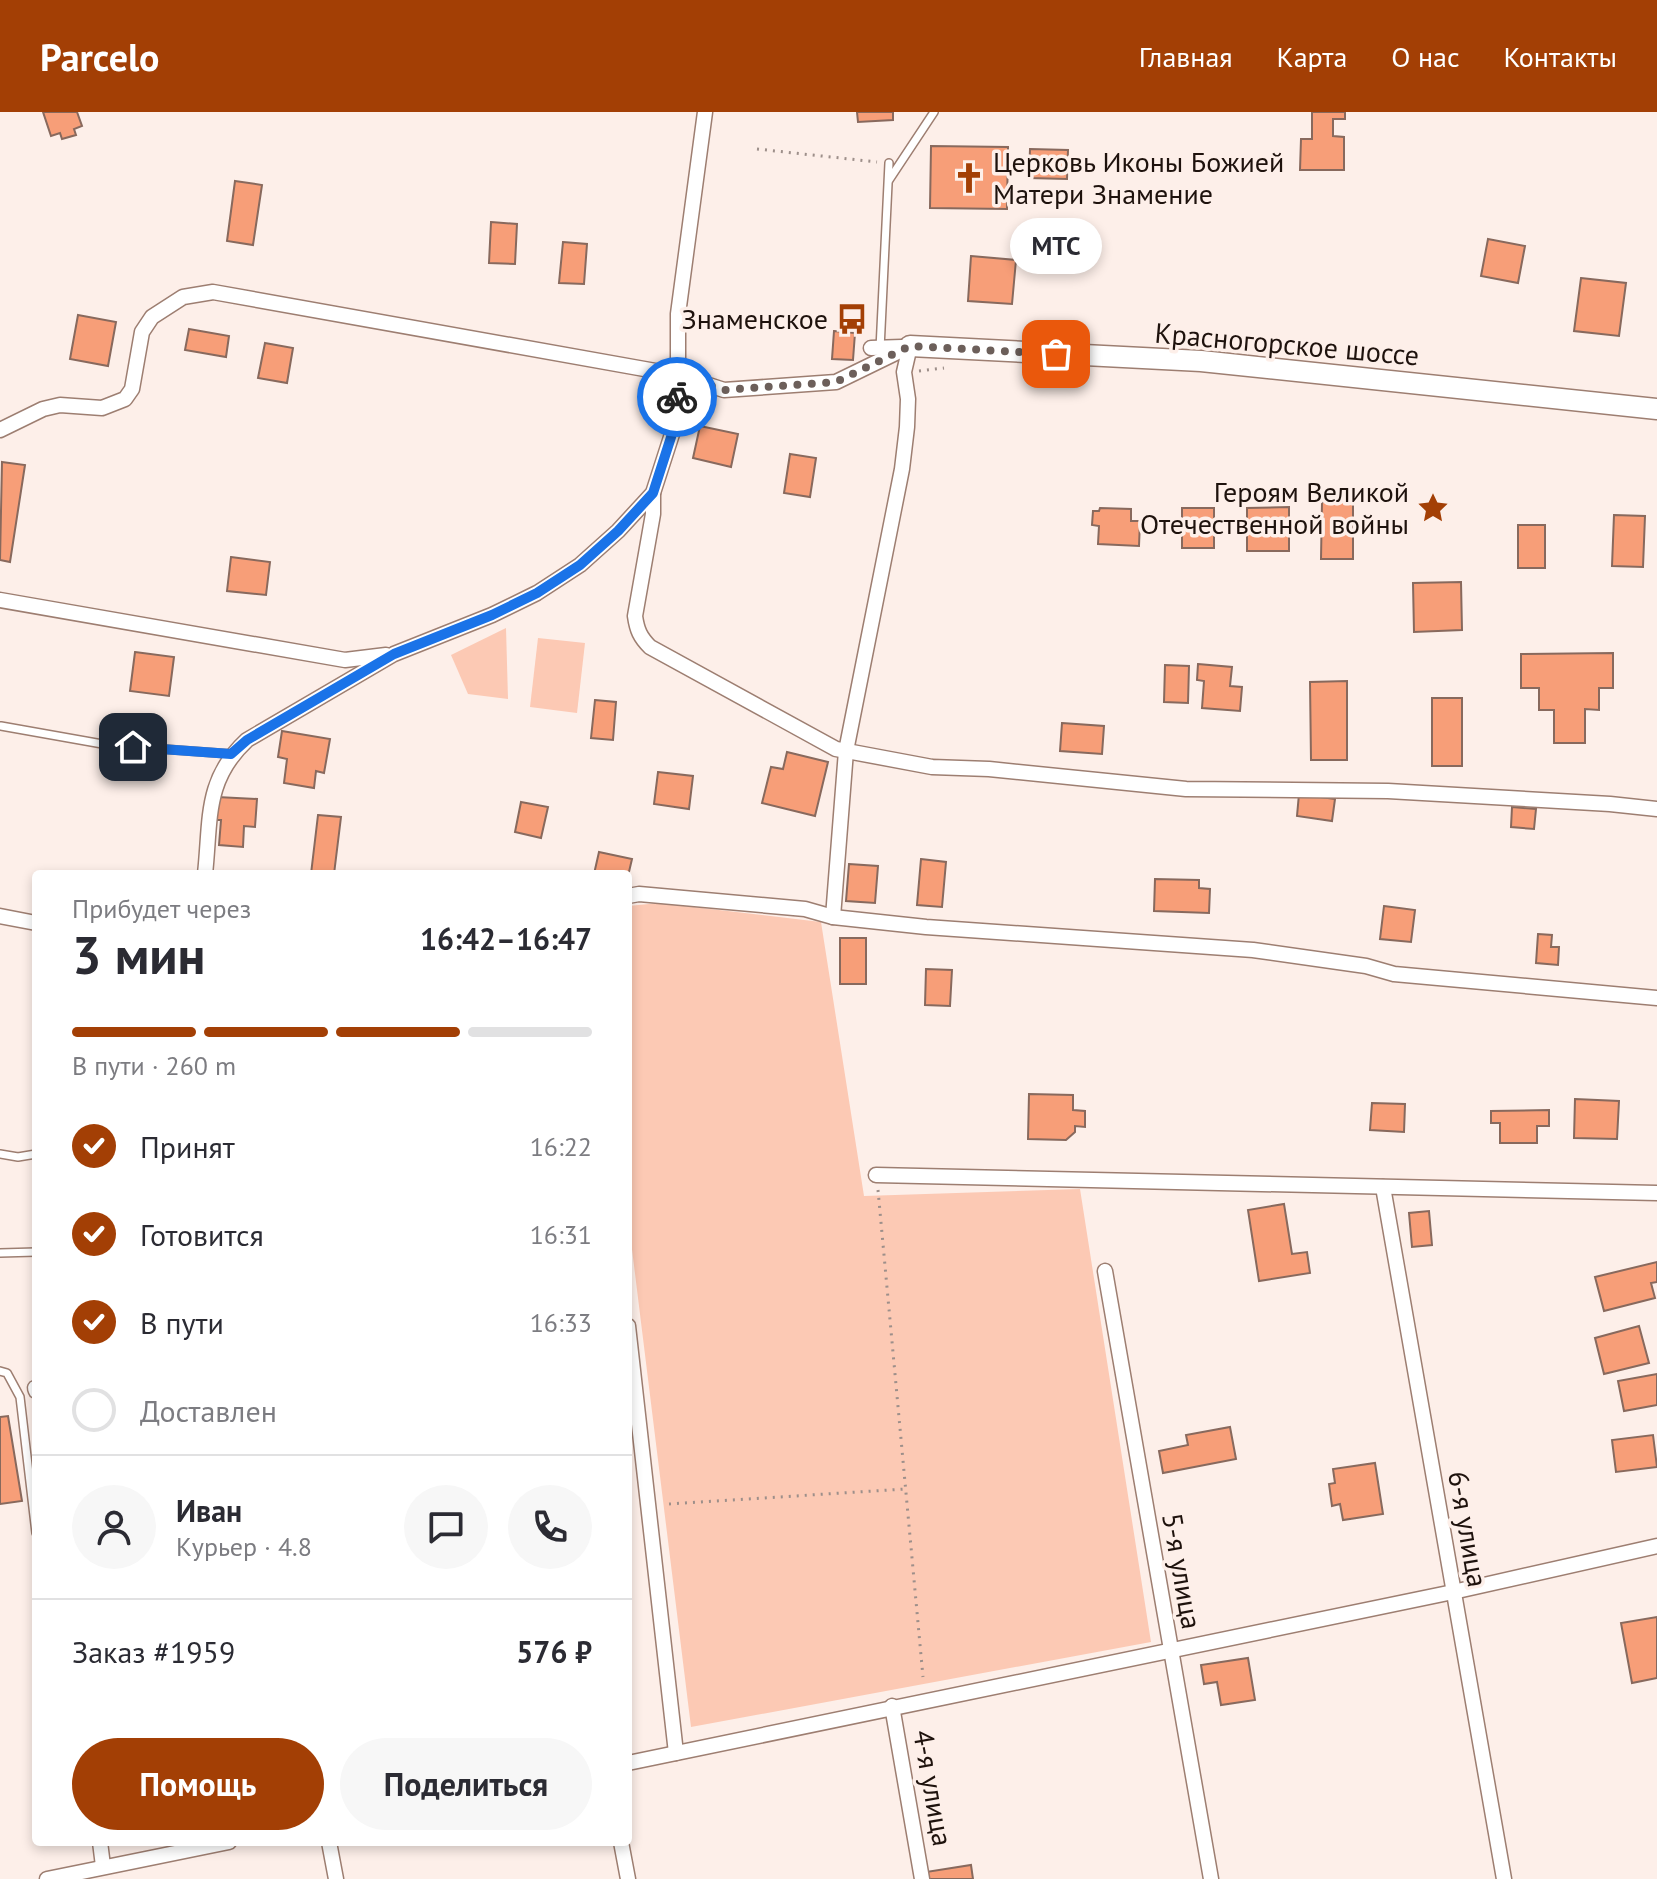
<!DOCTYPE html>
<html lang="ru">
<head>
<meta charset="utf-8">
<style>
	body { margin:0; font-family:"PT Sans",sans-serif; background:#f7f7f7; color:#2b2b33; height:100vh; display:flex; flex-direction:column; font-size:30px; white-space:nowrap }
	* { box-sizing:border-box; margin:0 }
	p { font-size:26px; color:#7c7c81 }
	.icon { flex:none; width:44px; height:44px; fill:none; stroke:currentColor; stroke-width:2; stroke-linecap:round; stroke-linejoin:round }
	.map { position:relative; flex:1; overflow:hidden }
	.side { position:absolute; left:32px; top:758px; width:600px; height:976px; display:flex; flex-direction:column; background:#fff; border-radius:8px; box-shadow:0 4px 12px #0003 }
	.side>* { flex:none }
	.pin { position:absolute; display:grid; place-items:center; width:68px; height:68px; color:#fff; margin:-34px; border-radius:16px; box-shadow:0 4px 12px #0006 }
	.courier { position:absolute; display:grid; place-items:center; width:80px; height:80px; margin:-40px; border:6px solid #1a73e8; border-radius:50%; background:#fff; color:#222; box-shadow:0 2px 10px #0007 }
	.bubble { position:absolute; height:56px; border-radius:28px; background:#fff; box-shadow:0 4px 12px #0003; font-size:26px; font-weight:700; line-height:56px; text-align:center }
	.summary em { font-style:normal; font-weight:700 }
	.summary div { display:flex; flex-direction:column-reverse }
	.summary { display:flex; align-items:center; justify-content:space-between; height:136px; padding:0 40px }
	h1 { font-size:52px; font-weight:700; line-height:60px }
	.bar { display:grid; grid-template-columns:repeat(4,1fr); gap:12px 8px; align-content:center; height:96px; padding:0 40px }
	.bar i { height:10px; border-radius:6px; background:#e1e1e2 }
	.bar .on { background:#a33f05 }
	.bar p { grid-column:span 4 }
	.line { display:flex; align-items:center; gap:20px; padding:0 40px; border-top:2px solid #e1e1e2 }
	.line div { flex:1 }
	.round { display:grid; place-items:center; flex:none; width:84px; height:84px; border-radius:42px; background:#f7f7f7 }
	ol { padding:0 40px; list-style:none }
	li { display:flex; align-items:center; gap:24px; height:88px }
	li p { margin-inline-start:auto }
	li .icon { padding:8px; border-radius:50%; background:#a33f05; color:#fff; stroke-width:4 }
	li:last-child { color:#7c7c81 }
	li i { width:44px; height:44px; border:4px solid #e1e1e2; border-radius:50% }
	.button { display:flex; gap:16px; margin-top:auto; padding:16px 40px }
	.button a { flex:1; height:92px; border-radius:48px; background:#a33f05; color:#fff; font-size:32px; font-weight:700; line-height:92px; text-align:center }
	.button a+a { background:#f7f7f7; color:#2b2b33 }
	header { display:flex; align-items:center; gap:48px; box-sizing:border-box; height:112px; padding:0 40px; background:#a33f05; color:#fff }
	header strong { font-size:38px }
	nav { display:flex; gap:44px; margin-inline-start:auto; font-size:28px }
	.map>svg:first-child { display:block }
	.green { fill:#fcc9b4 }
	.building { fill:#f79e78; stroke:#88695d; stroke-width:2 }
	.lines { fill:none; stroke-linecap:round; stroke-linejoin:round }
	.lane-casing { stroke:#9d7e71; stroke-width:10 }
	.street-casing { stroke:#9d7e71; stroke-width:17 }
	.secondary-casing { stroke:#9d7e71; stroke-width:23 }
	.path { stroke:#9d8f8a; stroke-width:3; stroke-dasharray:2 6; stroke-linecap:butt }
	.lane { stroke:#fff; stroke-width:7 }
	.street { stroke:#fff; stroke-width:14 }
	.secondary { stroke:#fff; stroke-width:20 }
	.done { stroke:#6c5f5a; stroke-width:8; stroke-dasharray:0 14.4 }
	.route { stroke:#1a73e8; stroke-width:10 }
	.labels { text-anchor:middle; stroke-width:7; stroke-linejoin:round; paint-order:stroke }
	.poi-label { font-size:28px; fill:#1e120d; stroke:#fdefe9; text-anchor:end }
	.street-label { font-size:28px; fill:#1e120d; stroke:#fdefe9 }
</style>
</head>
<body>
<header>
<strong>Parcelo</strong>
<nav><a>Главная</a><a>Карта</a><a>О нас</a><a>Контакты</a></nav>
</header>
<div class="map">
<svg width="1657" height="1767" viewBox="0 0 1657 1767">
	<rect width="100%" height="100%" fill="#fdefe9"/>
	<g class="green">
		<path d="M 506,516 L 508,587 L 468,582 L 451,543 Z"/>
		<path d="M 538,526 L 585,531 L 577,601 L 530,595 Z"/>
		<path d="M 659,791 L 821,810 L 864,1084 L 1080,1077 L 1151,1530 L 691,1615 L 628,1105 L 628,794 Z"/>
	</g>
	<g class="building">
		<path d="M 43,0 L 77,0 L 82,14 L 74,17 L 76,23 L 62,27 L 60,21 L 51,24 Z"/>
		<path d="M 857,0 L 893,0 L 893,8 L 858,10 Z"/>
		<path d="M 1312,0 L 1345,0 L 1345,7 L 1333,7 L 1333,24 L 1344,25 L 1344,58 L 1300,58 L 1301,27 L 1312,27 Z"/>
		<path d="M 931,34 L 1008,35 L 1007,97 L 930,96 Z"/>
		<path d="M 1030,37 L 1068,38 L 1067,67 L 1029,66 Z"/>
		<path d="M 235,69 L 262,73 L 253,133 L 227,129 Z"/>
		<path d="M 491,110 L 517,112 L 515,152 L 489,151 Z"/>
		<path d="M 1488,127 L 1525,134 L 1518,171 L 1481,164 Z"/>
		<path d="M 563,130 L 587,132 L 584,172 L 559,171 Z"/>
		<path d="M 971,144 L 1016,148 L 1012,192 L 968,189 Z"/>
		<path d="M 1581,166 L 1626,171 L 1619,224 L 1574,219 Z"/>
		<path d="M 78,203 L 116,210 L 108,254 L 70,247 Z"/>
		<path d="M 189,217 L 229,224 L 226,245 L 185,238 Z"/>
		<path d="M 834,219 L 855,221 L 853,248 L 832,247 Z"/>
		<path d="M 265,231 L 293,236 L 287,271 L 258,266 Z"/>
		<path d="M 700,314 L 738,322 L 731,355 L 693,346 Z"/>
		<path d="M 790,342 L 816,346 L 810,385 L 784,381 Z"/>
		<path d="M 2,350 L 25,353 L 10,450 L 0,448 Z"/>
		<path d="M 1322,390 L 1353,390 L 1353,447 L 1321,447 Z"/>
		<path d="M 1289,395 L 1289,439 L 1247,439 L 1247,396 Z"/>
		<path d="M 1100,396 L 1131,397 L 1131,409 L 1140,409 L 1139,434 L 1098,432 L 1099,414 L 1092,413 L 1093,399 L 1099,399 Z"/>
		<rect x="1182" y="396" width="32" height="40"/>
		<path d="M 1614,403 L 1645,404 L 1643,455 L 1612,454 Z"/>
		<rect x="1518" y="413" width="27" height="43"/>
		<path d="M 231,445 L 270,450 L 266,483 L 227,479 Z"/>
		<path d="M 1461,470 L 1462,518 L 1414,520 L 1413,471 Z"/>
		<path d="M 135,540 L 174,545 L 169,584 L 130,579 Z"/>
		<path d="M 1613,541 L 1613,576 L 1599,576 L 1599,598 L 1585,597 L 1585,631 L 1554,631 L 1554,598 L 1539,598 L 1539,576 L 1521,576 L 1521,542 Z"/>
		<path d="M 1198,552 L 1232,555 L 1230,574 L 1242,575 L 1240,599 L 1202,596 L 1204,569 L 1197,568 Z"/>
		<path d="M 1165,553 L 1189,554 L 1188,591 L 1164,590 Z"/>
		<path d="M 1347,569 L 1347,648 L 1311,648 L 1310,570 Z"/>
		<rect x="1432" y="586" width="30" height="68"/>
		<path d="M 595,588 L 616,590 L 613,628 L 591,626 Z"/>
		<path d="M 1062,611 L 1104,614 L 1102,642 L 1060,639 Z"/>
		<path d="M 282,619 L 330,627 L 324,661 L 316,659 L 314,676 L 284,671 L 287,647 L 278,645 Z"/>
		<path d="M 787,640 L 828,650 L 815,704 L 762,691 L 771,655 L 783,657 Z"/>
		<path d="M 658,660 L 693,664 L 689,697 L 654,692 Z"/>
		<path d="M 1299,682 L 1335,687 L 1332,709 L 1297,704 Z"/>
		<path d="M 217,685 L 257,687 L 255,715 L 244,714 L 243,735 L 219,733 L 221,708 L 215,708 Z"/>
		<path d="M 521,690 L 548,695 L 541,726 L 515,720 Z"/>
		<path d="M 1512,695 L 1536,697 L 1534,717 L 1511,715 Z"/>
		<path d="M 318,703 L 341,705 L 334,762 L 311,762 Z"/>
		<path d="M 599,740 L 632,747 L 628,764 L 628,762 L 594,762 Z"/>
		<path d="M 921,747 L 946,750 L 942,795 L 917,793 Z"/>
		<path d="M 849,752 L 878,754 L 875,791 L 846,789 Z"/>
		<path d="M 1155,767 L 1199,768 L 1199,776 L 1210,777 L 1209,801 L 1154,799 Z"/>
		<path d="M 1384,794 L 1415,798 L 1411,830 L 1380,827 Z"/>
		<path d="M 1538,822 L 1552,823 L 1551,835 L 1559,835 L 1558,853 L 1536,851 Z"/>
		<rect x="840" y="826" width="26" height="46"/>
		<path d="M 926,857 L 952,858 L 950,894 L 925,893 Z"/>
		<path d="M 1029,982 L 1073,983 L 1073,998 L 1085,999 L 1085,1015 L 1075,1014 L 1075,1020 L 1066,1028 L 1028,1027 Z"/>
		<path d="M 1575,987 L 1619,989 L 1617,1027 L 1574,1026 Z"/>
		<path d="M 1372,991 L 1405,992 L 1404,1020 L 1370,1018 Z"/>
		<path d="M 1549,998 L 1549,1014 L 1537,1014 L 1537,1031 L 1500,1031 L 1500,1011 L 1491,1011 L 1491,999 Z"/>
		<path d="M 1284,1092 L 1292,1142 L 1307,1140 L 1310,1161 L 1259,1169 L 1248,1098 Z"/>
		<path d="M 1429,1099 L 1432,1133 L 1412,1135 L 1409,1101 Z"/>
		<path d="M 1657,1150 L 1657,1170 L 1651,1171 L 1655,1186 L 1604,1199 L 1595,1165 Z"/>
		<path d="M 1639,1214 L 1649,1251 L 1604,1262 L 1595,1226 Z"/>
		<path d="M 1657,1262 L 1657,1293 L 1624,1299 L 1618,1269 Z"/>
		<path d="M 8,1304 L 22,1389 L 0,1392 L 0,1305 Z"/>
		<path d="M 1230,1315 L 1236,1347 L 1163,1361 L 1159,1339 L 1188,1333 L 1186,1323 Z"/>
		<path d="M 1653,1323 L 1657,1355 L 1616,1360 L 1612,1328 Z"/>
		<path d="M 1375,1351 L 1383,1402 L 1343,1408 L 1340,1392 L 1332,1394 L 1329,1372 L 1335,1371 L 1333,1357 Z"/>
		<path d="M 1657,1505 L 1657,1566 L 1632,1571 L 1621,1511 Z"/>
		<path d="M 1248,1546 L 1255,1588 L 1221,1593 L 1217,1570 L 1204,1572 L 1201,1553 Z"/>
		<path d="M 971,1753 L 973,1767 L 927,1767 L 926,1760 Z"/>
	</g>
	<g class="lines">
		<defs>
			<g id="lane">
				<path d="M 889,68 L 934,0"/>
				<path d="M 880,237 L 889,51"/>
				<path d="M 1,614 L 108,633 L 231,642"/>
				<path d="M 0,1042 L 18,1045 L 36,1042"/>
				<path d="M 0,1141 L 36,1140"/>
				<path d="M 0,1259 L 7,1261 L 20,1285 L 36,1421"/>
			</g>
			<g id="street">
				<path d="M 705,0 L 678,202 L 678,263 L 724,278 L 836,270 L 910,234"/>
				<path d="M 871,236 L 902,235"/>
				<path d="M 0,318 L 43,297 L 60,293 L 102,296 L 125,287 L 132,277 L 142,220 L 152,205 L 183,185 L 213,180 L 678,263 L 673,319 L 653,381 L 618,419 L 580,453 L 537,481 L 492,503 L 394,542 L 247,628 C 204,668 211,708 205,762"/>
				<path d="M 653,381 L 653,402 L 635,504 C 637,518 640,525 650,535 L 836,637 L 932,655 L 989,657 L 1186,677 L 1388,679 L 1610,692 L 1657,697"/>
				<path d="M 0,488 L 345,548 L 386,543"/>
				<path d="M 628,784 L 639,782 L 805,797 L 833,805 L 926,815 L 1253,838 L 1366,854 L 1394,862 L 1657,886"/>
				<path d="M 0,804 L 36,811"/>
				<path d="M 833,805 L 846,639 L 902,357 L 907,315 L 908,287 L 904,260 L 910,234"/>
				<path d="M 876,1063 L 1657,1081"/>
				<path d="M 1383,1075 L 1504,1767"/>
				<path d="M 1105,1159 L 1211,1767"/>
				<path d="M 628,1214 L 676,1641"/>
				<path d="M 35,1276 L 36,1279"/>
				<path d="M 892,1594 L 922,1767"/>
				<path d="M 628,1651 L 1453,1480 L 1657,1434"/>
				<path d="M 100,1730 L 103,1754"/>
				<path d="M 329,1730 L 336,1767"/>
				<path d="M 621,1730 L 628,1767"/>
				<path d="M 47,1767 L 229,1730"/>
			</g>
			<path id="secondary" d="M 910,234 L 1201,249 L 1657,297"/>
		</defs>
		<use href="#lane" class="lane-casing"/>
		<use href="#street" class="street-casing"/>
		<use href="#secondary" class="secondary-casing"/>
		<g class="path">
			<path d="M 757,37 L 877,50"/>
			<path d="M 919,259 L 944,256"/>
			<path d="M 878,1078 L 923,1565"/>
			<path d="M 669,1392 L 905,1377"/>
		</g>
		<use href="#lane" class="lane"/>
		<use href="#street" class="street"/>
		<use href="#secondary" class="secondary"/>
	</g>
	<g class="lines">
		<path class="done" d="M 677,285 L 678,263 L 724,278 L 836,270 L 910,234 L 1056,242"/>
		<path class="route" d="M 133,635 L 231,642 L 247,628 L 394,542 L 492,503 L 537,481 L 580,453 L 618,419 L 653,381 L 673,319 L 677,285"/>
	</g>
	<defs>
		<symbol id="church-bare" viewBox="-9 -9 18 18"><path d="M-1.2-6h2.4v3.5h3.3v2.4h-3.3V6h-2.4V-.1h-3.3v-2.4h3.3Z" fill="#a33f05" stroke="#fdefe9" stroke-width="2.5" paint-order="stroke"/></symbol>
		<symbol id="bus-bare" viewBox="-9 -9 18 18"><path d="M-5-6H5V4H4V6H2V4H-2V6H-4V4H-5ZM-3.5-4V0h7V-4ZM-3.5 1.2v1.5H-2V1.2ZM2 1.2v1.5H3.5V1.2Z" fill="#a33f05" stroke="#fdefe9" stroke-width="2.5" paint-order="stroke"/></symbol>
		<symbol id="sight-bare" viewBox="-9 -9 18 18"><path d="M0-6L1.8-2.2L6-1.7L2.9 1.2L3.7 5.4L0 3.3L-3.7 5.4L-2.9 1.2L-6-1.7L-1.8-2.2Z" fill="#a33f05" stroke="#fdefe9" stroke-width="2.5" paint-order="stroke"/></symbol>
	</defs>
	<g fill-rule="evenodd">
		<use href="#church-bare" x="947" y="44" width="44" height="44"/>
		<use href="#bus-bare" x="830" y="185" width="44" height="44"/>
		<use href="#sight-bare" x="1411" y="374" width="44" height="44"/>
	</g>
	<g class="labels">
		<g class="poi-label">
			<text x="993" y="60" text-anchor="start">Церковь Иконы Божией<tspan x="993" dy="32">Матери Знамение</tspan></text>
			<text x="828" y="217">Знаменское</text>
			<text x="1409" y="390">Героям Великой<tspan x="1409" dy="32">Отечественной войны</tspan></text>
		</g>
		<g class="street-label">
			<text transform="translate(1287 232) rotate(5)" y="10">Красногорское шоссе</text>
			<text transform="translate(1468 1417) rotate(80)" y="10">6-я улица</text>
			<text transform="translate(1182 1459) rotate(80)" y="10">5-я улица</text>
			<text transform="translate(933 1676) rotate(80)" y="10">4-я улица</text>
		</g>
	</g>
</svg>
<div class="pin" style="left:1056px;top:242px;background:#ea580c"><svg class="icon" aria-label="bag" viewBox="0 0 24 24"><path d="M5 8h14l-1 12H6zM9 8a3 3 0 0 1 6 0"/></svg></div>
<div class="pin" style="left:133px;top:635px;background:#1f2937"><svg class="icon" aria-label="home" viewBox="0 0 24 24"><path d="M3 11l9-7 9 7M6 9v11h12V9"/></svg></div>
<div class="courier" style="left:677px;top:285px"><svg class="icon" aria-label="bike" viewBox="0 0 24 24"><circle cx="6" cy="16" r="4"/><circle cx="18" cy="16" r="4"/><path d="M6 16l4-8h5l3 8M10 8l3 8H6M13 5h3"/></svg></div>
<div class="bubble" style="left:1010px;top:106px;width:92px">МТС</div>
<section class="side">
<div class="summary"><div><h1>3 мин</h1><p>Прибудет через</p></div><em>16:42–16:47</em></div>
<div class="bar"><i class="on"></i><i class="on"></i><i class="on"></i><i></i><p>В пути · 260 m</p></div>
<ol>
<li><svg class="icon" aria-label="check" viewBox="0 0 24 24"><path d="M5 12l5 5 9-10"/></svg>Принят<p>16:22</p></li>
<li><svg class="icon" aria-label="check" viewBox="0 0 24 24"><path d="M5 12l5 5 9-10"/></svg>Готовится<p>16:31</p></li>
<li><svg class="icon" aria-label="check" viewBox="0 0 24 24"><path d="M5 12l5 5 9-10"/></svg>В пути<p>16:33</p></li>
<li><i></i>Доставлен</li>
</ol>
<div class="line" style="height:144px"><a class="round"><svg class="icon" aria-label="person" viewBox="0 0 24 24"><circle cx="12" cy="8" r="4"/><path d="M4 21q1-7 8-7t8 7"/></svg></a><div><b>Иван</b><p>Курьер · 4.8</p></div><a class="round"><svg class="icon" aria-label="chat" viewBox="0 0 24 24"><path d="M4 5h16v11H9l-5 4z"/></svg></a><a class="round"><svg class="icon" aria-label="phone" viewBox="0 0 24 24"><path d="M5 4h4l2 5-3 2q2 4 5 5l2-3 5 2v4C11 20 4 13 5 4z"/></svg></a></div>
<div class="line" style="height:104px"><div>Заказ #1959</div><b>576 ₽</b></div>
<div class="button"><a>Помощь</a><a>Поделиться</a></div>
</section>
</div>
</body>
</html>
